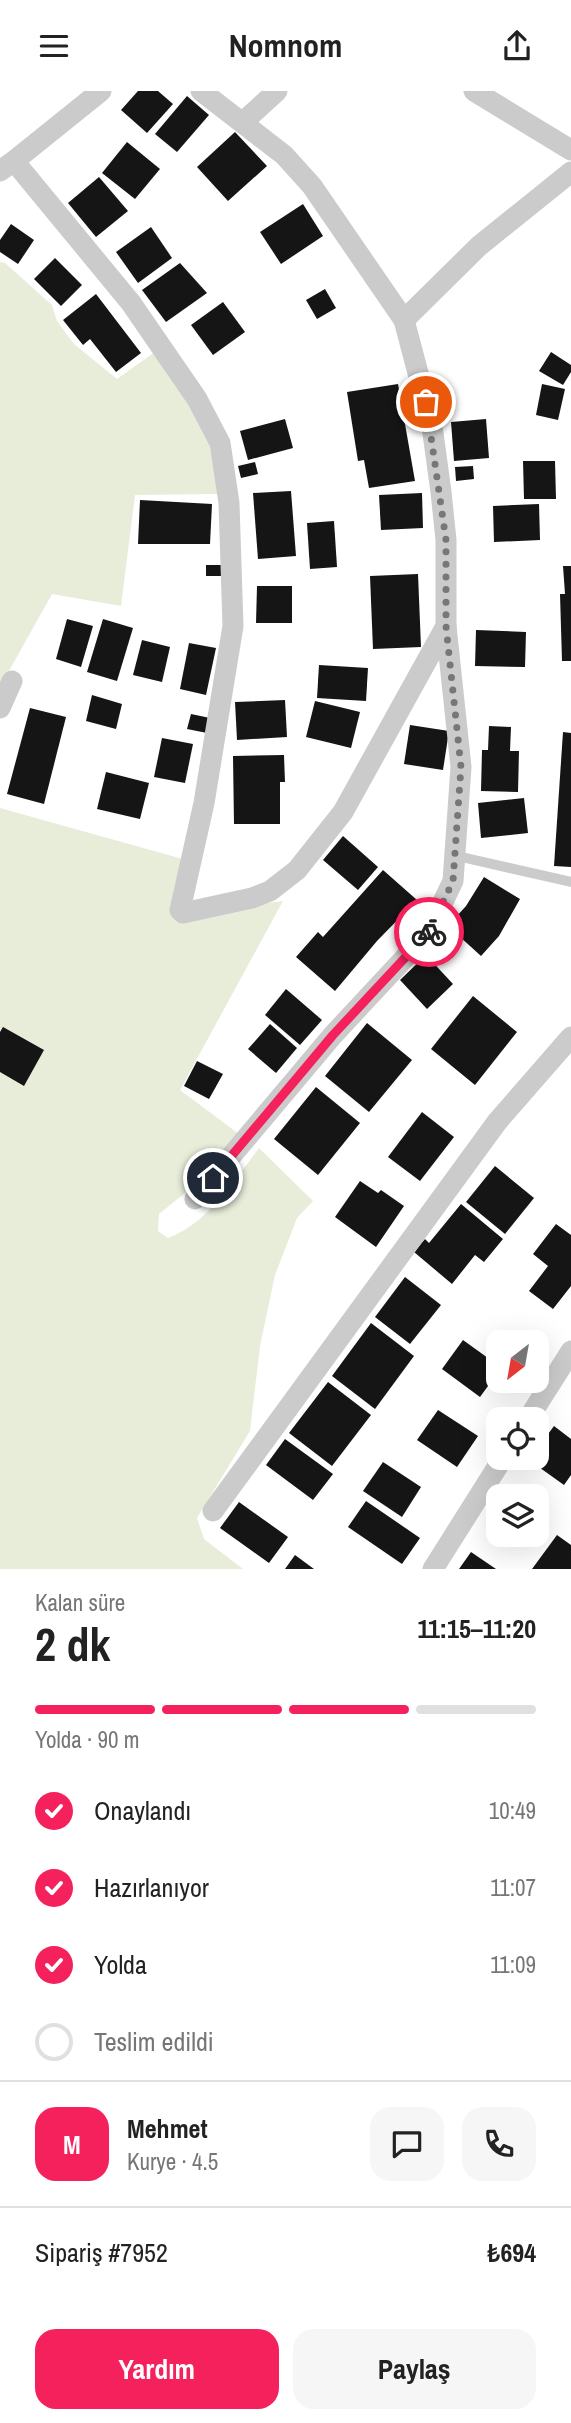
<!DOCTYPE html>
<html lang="tr">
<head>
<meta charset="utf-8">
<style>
	body { margin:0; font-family:"Archivo Narrow",sans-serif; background:#f6f6f6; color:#222; height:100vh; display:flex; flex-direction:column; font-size:26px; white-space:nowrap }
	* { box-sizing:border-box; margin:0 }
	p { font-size:23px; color:#767676 }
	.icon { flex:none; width:38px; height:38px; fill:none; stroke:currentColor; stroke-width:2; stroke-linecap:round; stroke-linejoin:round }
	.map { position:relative; height:1478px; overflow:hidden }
	.details { display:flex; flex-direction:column; background:#fff; flex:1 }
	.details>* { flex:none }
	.needle { width:46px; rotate:211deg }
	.buttons { position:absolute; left:486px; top:1239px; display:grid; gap:14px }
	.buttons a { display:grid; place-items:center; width:63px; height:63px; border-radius:14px; background:#fff; box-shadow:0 7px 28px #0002; font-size:35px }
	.pin { position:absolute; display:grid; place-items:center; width:60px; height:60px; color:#fff; margin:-30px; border:4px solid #fff; border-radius:50%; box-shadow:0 2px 7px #0007 }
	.courier { position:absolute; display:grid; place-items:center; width:70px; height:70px; margin:-35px; border:5px solid #f4215c; border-radius:50%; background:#fff; color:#222; box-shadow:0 2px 9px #0007 }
	.head em { font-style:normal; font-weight:700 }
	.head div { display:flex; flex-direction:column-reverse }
	.head { display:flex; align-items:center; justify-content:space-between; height:119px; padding:0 35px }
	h1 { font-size:46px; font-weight:700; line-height:52px }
	.bar { display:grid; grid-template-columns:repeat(4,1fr); gap:10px 7px; align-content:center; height:84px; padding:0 35px }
	.bar i { height:9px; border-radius:5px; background:#e0e0e0 }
	.bar .selected { background:#f4215c }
	.bar p { grid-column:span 4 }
	.line { display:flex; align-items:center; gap:18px; padding:0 35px; border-top:2px solid #e0e0e0 }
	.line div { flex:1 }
	.round { display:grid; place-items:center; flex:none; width:74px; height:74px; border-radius:21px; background:#f6f6f6 }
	ol { padding:0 35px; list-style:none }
	li { display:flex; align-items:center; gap:21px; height:77px }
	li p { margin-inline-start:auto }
	li .icon { padding:7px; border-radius:50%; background:#f4215c; color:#fff; stroke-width:4 }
	li:last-child { color:#767676 }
	li i { width:38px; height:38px; border:4px solid #e0e0e0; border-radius:50% }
	.primary-button { display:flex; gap:14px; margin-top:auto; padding:14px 35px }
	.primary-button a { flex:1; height:80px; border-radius:21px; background:#f4215c; color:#fff; font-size:28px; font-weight:700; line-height:80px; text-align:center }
	.primary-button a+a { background:#f6f6f6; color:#222 }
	header { display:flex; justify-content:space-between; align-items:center; height:91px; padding:0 35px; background:#fff; font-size:32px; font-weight:700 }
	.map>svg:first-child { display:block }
	.green { fill:#e8edda }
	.building { fill:#151515 }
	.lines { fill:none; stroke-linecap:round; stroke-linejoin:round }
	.service { stroke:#cbcbcb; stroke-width:10 }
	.minor { stroke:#cbcbcb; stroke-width:21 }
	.done { stroke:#777; stroke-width:7; stroke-dasharray:0 12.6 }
	.route { stroke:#f4215c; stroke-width:9 }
</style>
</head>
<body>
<header><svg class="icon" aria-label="menu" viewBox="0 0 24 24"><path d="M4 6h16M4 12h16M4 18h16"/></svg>Nomnom<svg class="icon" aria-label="share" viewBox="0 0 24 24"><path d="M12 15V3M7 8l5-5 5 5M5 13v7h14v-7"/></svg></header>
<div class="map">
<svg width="571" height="1478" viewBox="0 0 571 1478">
	<rect width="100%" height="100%" fill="#fff"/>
	<g class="green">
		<path d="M 0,171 L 5,172 L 52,214 L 57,230 L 74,253 L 117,288 L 155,261 L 208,345 L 218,403 L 135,404 L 121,515 L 52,503 L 0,596 Z"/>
		<path d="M 0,717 L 190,770 L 181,819 L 197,822 L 283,810 L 180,999 L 239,1043 L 206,1085 L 159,1123 L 158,1140 L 168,1147 C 209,1131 233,1091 259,1057 L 313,1110 L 297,1127 L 275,1184 L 260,1255 L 250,1340 L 197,1427 L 204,1448 L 243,1478 L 0,1478 Z"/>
	</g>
	<g class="building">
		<path d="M 138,0 L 158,0 L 173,13 L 147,42 L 121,19 Z"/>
		<path d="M 187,5 L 209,24 L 177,61 L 155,43 Z"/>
		<path d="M 235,41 L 267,75 L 228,110 L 197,76 Z"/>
		<path d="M 127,51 L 160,78 L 135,108 L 102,82 Z"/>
		<path d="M 99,86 L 128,120 L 96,146 L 68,112 Z"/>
		<path d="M 303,113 L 323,145 L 281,173 L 260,141 Z"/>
		<path d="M 11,133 L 34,149 L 18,173 L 0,161 L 0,149 Z"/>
		<path d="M 151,136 L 172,167 L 138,192 L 116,161 Z"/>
		<path d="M 55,167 L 82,194 L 61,215 L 34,188 Z"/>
		<path d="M 180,172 L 207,202 L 166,231 L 142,199 Z"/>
		<path d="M 325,198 L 336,217 L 317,228 L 306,209 Z"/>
		<path d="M 96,203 L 141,262 L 116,281 L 90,248 L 83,254 L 63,229 Z"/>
		<path d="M 223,211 L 245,241 L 213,264 L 191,234 Z"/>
		<path d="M 551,261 L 571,274 L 571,281 L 563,294 L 539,280 Z"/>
		<path d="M 398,293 L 415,390 L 369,397 L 364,369 L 358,370 L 347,301 Z"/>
		<path d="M 542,293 L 565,298 L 558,329 L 536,324 Z"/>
		<path d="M 285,328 L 293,357 L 248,369 L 240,340 Z"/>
		<path d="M 486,328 L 489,367 L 454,370 L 451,331 Z"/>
		<path d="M 523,370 L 555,370 L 556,408 L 524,408 Z"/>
		<path d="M 255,371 L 258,383 L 241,387 L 238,375 Z"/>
		<path d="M 473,375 L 474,388 L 456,390 L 455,376 Z"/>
		<path d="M 291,400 L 296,465 L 258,468 L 253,402 Z"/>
		<path d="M 422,402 L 423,437 L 381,439 L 379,404 Z"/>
		<path d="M 140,409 L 212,413 L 210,453 L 138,453 Z"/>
		<path d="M 539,413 L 540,449 L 494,451 L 493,415 Z"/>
		<path d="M 334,430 L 337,476 L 310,478 L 307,432 Z"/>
		<rect x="206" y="474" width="17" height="11"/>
		<path d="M 563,475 L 571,475 L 571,570 L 562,570 L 560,503 L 565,503 Z"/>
		<path d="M 418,483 L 421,556 L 373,558 L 370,485 Z"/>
		<path d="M 257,495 L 292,495 L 292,532 L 256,532 Z"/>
		<path d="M 67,528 L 93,535 L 81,576 L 56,568 Z"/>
		<path d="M 103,528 L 133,537 L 117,590 L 87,581 Z"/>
		<path d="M 476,539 L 526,541 L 525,576 L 475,575 Z"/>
		<path d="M 142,549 L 170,556 L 162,591 L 133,584 Z"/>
		<path d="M 189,552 L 216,557 L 206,604 L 180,598 Z"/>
		<path d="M 319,574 L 368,577 L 366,610 L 317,607 Z"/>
		<path d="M 92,604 L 122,613 L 116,638 L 86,630 Z"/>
		<path d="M 285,609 L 287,646 L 237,649 L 235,611 Z"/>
		<path d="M 315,610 L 360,621 L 351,657 L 306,646 Z"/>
		<path d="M 30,617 L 66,626 L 44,713 L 7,703 Z"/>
		<path d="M 191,623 L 210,627 L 207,642 L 187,638 Z"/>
		<path d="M 410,634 L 449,640 L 443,679 L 404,673 Z"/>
		<path d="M 489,635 L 511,636 L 510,660 L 519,660 L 518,701 L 481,700 L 482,659 L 488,659 Z"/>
		<path d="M 563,641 L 571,642 L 571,776 L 554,775 Z"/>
		<path d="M 162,647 L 193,653 L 185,692 L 154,686 Z"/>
		<path d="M 284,664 L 285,691 L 280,691 L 280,733 L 234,733 L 233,665 Z"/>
		<path d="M 106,681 L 149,692 L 140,728 L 97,718 Z"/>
		<path d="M 524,707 L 528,742 L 481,747 L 478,712 Z"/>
		<path d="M 343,745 L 378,776 L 358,799 L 323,769 Z"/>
		<path d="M 383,779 L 417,809 L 377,850 L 335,900 L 296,866 L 318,841 L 323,846 Z"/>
		<path d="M 484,786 L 520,808 L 499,845 L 481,865 L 448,835 L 466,815 Z"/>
		<path d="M 426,864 L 453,893 L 427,918 L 400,889 Z"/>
		<path d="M 286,898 L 322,929 L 300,954 L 265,924 Z"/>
		<path d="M 473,905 L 517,941 L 475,994 L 431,958 Z"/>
		<path d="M 367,932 L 412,969 L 369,1021 L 325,985 Z"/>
		<path d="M 270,933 L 297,957 L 276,982 L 248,958 Z"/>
		<path d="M 3,936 L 44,959 L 24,995 L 0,981 L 0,941 Z"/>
		<path d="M 197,970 L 223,983 L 209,1008 L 184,995 Z"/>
		<path d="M 316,996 L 360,1032 L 318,1084 L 274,1048 Z"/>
		<path d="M 422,1021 L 454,1046 L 420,1090 L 388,1066 Z"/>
		<path d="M 495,1075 L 534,1107 L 505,1143 L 466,1111 Z"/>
		<path d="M 360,1090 L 378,1102 L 381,1099 L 404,1115 L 376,1156 L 335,1126 Z"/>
		<path d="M 461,1113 L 503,1148 L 484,1171 L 475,1164 L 452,1193 L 414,1161 L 425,1148 L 429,1152 Z"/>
		<path d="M 556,1133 L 571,1144 L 571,1195 L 553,1218 L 529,1200 L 548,1175 L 533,1163 Z"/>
		<path d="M 405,1186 L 441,1214 L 410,1253 L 375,1226 Z"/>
		<path d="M 371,1232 L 414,1265 L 375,1318 L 332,1285 Z"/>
		<path d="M 463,1249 L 499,1275 L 499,1280 L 480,1306 L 442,1278 Z"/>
		<path d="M 328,1291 L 371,1324 L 332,1375 L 289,1342 Z"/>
		<path d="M 438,1319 L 478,1345 L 457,1376 L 417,1349 Z"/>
		<path d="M 554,1335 L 571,1348 L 571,1384 L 564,1394 L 529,1369 L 537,1367 L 537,1358 Z"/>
		<path d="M 285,1348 L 333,1383 L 313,1409 L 266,1374 Z"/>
		<path d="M 383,1371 L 421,1396 L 402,1426 L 363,1400 Z"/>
		<path d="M 366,1410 L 420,1447 L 402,1473 L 348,1436 Z"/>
		<path d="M 239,1411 L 288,1446 L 269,1472 L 220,1437 Z"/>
		<path d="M 557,1444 L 571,1454 L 571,1478 L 532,1478 Z"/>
		<path d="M 471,1461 L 496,1478 L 459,1478 Z"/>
		<path d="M 295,1464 L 314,1478 L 285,1478 Z"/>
	</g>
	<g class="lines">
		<path class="service" d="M 457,765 L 571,791"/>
		<g class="minor">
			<path d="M 474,0 L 571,59"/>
			<path d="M 243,31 L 277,0"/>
			<path d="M 14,70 L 101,0"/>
			<path d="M 0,80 L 14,70 L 131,212 L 197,308 L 220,352 L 229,412 L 233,535 L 204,712 L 180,819 L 183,822 L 252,807 L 270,800 L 297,779 L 343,721 L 446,535"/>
			<path d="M 404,229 L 479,155 L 571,81"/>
			<path d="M 0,617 L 12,590"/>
			<path d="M 195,1108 L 333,944 L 428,842 L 453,790 L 461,676 L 446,535 L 446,449 L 441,401 L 432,335 L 404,229 L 312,95 L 284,64 L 201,0"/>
			<path d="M 528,1328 L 571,1260"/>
			<path d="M 213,1420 L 497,1031 L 571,946"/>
			<path d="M 433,1478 L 503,1367"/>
		</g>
	</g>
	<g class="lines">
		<path class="done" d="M 426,311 L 446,449 L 446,535 L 461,676 L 453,790 L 429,841"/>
		<path class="route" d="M 213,1087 L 333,944 L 429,841"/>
	</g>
</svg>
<div class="buttons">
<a><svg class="needle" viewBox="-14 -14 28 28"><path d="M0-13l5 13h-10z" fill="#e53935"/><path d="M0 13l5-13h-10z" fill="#767676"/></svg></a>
<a><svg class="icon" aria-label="locate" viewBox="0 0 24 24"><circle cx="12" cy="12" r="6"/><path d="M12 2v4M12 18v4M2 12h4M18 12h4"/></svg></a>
<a><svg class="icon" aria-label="layers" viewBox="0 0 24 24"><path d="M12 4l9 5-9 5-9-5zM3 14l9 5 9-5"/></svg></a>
</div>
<div class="pin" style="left:426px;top:311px;background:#ea580c"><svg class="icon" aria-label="bag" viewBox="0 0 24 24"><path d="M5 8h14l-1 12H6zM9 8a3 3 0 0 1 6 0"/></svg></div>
<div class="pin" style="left:213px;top:1087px;background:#1f2937"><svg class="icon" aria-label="home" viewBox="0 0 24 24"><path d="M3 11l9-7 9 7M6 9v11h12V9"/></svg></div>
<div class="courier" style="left:429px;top:841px"><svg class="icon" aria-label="bike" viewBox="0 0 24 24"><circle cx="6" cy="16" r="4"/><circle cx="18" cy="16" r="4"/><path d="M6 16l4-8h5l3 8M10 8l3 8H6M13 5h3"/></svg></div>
</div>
<section class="details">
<div class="head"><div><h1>2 dk</h1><p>Kalan süre</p></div><em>11:15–11:20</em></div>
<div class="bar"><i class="selected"></i><i class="selected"></i><i class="selected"></i><i></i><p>Yolda · 90 m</p></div>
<ol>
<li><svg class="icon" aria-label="check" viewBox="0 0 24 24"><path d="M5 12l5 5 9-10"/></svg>Onaylandı<p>10:49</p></li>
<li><svg class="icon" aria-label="check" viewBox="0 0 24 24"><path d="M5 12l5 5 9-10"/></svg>Hazırlanıyor<p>11:07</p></li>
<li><svg class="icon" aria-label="check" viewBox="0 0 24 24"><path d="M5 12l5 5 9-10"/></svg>Yolda<p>11:09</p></li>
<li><i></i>Teslim edildi</li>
</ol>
<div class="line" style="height:126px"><b class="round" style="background:#f4215c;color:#fff">M</b><div><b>Mehmet</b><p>Kurye · 4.5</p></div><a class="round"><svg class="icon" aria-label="chat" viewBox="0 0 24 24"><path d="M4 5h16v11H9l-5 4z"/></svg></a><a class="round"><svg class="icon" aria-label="phone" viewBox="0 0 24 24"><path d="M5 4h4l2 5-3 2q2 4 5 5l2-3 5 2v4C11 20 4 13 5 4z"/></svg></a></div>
<div class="line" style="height:91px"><div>Sipariş #7952</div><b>₺694</b></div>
<div class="primary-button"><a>Yardım</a><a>Paylaş</a></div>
</section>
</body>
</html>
